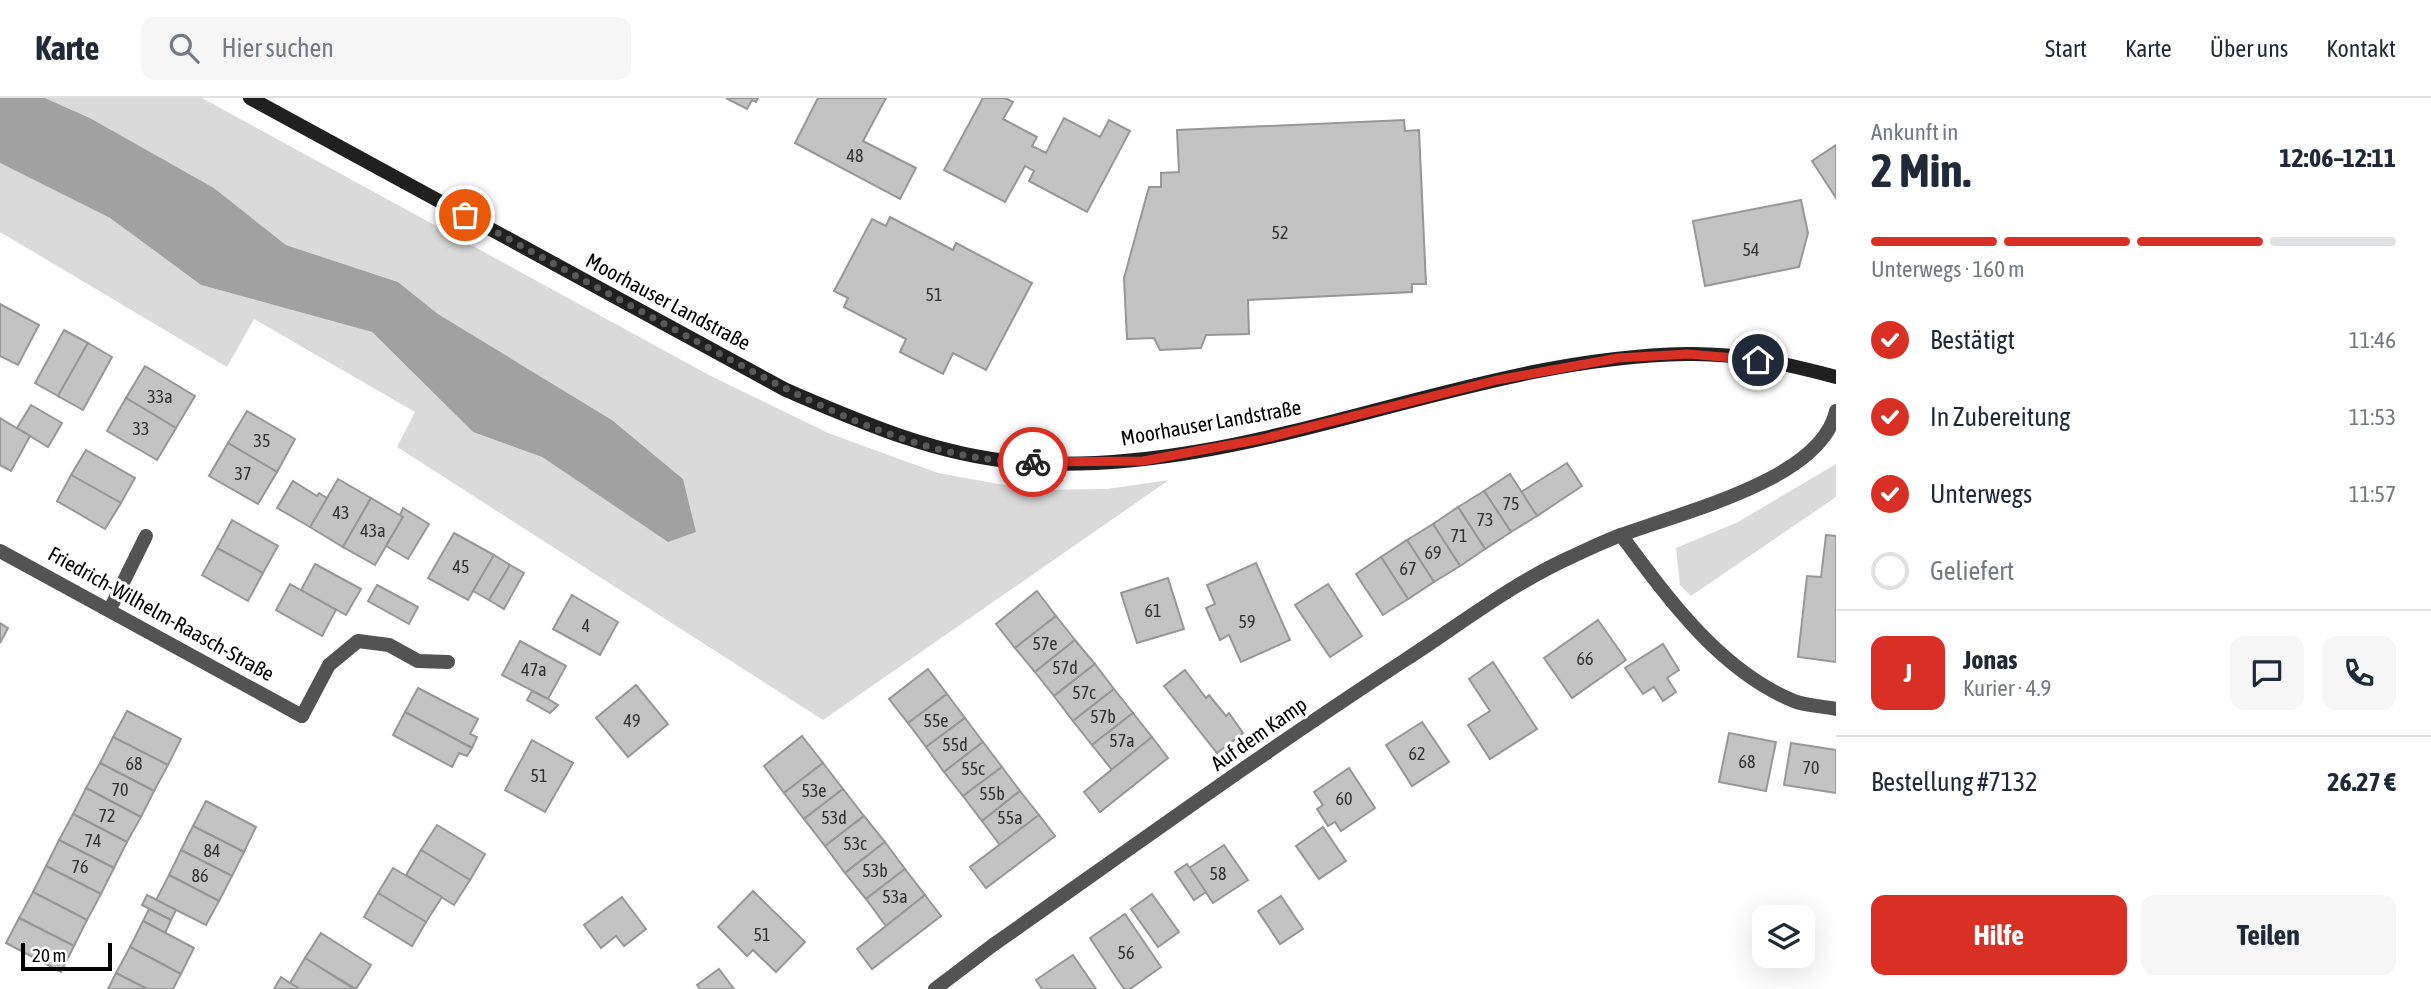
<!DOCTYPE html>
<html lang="de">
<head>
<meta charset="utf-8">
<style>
	body { margin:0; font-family:"Asap Condensed",sans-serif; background:#f6f6f7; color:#1f2937; height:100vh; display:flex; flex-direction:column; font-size:26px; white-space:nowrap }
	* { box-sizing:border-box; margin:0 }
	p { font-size:23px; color:#747a83 }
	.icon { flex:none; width:38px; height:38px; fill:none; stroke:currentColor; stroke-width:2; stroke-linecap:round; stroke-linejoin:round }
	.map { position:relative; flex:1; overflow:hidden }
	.panel { display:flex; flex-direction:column; background:#fff; width:595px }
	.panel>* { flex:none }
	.fabs { position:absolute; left:1752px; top:807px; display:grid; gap:14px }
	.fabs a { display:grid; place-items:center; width:63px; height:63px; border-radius:14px; background:#fff; box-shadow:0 7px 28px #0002; font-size:35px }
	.scale { position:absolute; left:21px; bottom:18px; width:91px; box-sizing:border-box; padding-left:7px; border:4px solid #000; border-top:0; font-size:19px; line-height:24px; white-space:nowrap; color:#000; -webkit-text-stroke:5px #fff; paint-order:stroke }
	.pin { position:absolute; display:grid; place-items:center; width:60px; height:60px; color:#fff; margin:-30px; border:4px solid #fff; border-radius:50%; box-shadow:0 2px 7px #0007 }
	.courier { position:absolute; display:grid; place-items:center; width:70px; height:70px; margin:-35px; border:5px solid #d93025; border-radius:50%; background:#fff; color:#222; box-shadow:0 2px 9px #0007 }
	.overview em { font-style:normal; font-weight:700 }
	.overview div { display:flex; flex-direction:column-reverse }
	.overview { display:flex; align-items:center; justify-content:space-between; height:119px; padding:0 35px }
	h1 { font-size:46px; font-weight:700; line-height:52px }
	.bar { display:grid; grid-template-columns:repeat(4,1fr); gap:10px 7px; align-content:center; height:84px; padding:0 35px }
	.bar i { height:9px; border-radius:5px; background:#e0e1e3 }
	.bar .selected { background:#d93025 }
	.bar p { grid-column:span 4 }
	.line { display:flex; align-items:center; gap:18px; padding:0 35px; border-top:2px solid #e0e1e3 }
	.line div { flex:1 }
	.round { display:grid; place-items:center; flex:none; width:74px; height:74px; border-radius:14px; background:#f6f6f7 }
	ol { padding:0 35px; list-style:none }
	li { display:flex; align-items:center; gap:21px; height:77px }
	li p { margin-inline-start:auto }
	li .icon { padding:7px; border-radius:50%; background:#d93025; color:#fff; stroke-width:4 }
	li:last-child { color:#747a83 }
	li i { width:38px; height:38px; border:4px solid #e0e1e3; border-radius:50% }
	.primary-button { display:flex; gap:14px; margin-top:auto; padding:14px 35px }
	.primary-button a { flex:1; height:80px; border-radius:14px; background:#d93025; color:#fff; font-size:28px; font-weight:700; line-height:80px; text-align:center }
	.primary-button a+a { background:#f6f6f7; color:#1f2937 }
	header { display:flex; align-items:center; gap:42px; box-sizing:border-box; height:98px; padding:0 35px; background:#fff; border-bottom:2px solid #e0e1e3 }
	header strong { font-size:33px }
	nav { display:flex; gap:38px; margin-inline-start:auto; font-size:24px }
	.search { width:490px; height:63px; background:#f6f6f7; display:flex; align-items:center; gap:18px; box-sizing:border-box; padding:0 24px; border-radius:14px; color:#747a83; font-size:26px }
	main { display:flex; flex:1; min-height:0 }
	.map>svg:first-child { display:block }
	.green { fill:#dadada }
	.water { fill:#a1a1a1 }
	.building { fill:#c3c3c3; stroke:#979797; stroke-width:2 }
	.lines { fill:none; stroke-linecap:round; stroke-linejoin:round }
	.lane { stroke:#535353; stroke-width:14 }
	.street { stroke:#535353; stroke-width:14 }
	.secondary { stroke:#202020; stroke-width:14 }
	.done { stroke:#595959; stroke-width:7; stroke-dasharray:0 12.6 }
	.route { stroke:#d93025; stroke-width:9 }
	.labels { text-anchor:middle; stroke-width:6; stroke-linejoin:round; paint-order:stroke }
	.number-label { font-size:18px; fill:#313131 }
	.street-label { font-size:21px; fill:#000; stroke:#fff }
</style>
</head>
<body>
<header>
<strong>Karte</strong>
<div class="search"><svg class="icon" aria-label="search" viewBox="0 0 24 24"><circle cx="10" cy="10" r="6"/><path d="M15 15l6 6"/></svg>Hier suchen</div>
<nav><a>Start</a><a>Karte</a><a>Über uns</a><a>Kontakt</a></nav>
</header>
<main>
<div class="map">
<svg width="1836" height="891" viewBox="0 0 1836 891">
	<rect width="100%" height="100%" fill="#fff"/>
	<g class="green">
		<path d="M 45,0 L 202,0 L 709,277 L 828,335 L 938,375 L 1032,392 L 1107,391 L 1169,382 L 823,622 L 397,349 L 415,314 L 254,221 L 227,269 L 0,134 L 0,65 L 110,120 L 201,187 L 372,234 L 473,334 L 542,359 L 667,443 L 683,381 L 612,322 L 438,216 L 398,184 L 286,147 L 214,90 L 90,20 Z"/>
		<path d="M 1836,366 L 1836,399 L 1691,498 L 1680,487 L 1676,450 L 1738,424 Z"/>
	</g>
	<path class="water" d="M 0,0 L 45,0 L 90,20 L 214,90 L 286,147 L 398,184 L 438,216 L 612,322 L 683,381 L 696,434 L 668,444 L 542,359 L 473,334 L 372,234 L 201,187 L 110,120 L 0,65 Z"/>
	<g class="building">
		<path d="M 726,0 L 758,0 L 756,4 L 752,2 L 747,11 Z"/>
		<path d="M 818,0 L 886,0 L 863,43 L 916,70 L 900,101 L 795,45 Z"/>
		<path d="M 983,0 L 1005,0 L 1013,4 L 1003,21 L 1037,39 L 1032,48 L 1046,55 L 1064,20 L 1100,39 L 1109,22 L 1130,33 L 1087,114 L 1029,83 L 1034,73 L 1025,68 L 1005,104 L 944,72 Z"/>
		<path d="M 1404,22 L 1405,33 L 1419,32 L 1426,186 L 1412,186 L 1412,194 L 1248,202 L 1249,236 L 1206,237 L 1201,250 L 1160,252 L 1154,240 L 1127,241 L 1124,180 L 1149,89 L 1161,89 L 1161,75 L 1179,74 L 1177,32 Z"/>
		<path d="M 1836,47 L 1836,100 L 1812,63 Z"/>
		<path d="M 1801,102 L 1808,135 L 1799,169 L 1705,188 L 1693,123 Z"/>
		<path d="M 890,119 L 953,152 L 956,145 L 1032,185 L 986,272 L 953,255 L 943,276 L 900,254 L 906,241 L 844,209 L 848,200 L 834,193 L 872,121 L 886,128 Z"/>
		<path d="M 0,206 L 39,227 L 18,267 L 0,258 Z"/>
		<path d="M 64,232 L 88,245 L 58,298 L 35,285 Z"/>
		<path d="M 88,245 L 112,259 L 83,312 L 58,298 Z"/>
		<path d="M 145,268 L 195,298 L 176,330 L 126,300 Z"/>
		<path d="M 126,300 L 176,330 L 157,362 L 107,333 Z"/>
		<path d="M 31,307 L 62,325 L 48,349 L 17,330 Z"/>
		<path d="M 247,313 L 295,341 L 277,374 L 228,345 Z"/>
		<path d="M 0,320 L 30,338 L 11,373 L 0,367 Z"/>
		<path d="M 228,345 L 277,374 L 258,406 L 209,378 Z"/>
		<path d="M 86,352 L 135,380 L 121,405 L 71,377 Z"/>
		<path d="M 1567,365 L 1582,388 L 1537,418 L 1521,394 Z"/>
		<path d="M 1510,376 L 1537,418 L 1511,434 L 1484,393 Z"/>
		<path d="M 71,377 L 121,405 L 105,431 L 57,403 Z"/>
		<path d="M 338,381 L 371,400 L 343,449 L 310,429 Z"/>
		<path d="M 293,383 L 317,398 L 319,395 L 327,400 L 310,429 L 277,410 Z"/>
		<path d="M 1484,393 L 1511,434 L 1485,451 L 1458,409 Z"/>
		<path d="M 371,400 L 403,419 L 375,467 L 343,449 Z"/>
		<path d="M 1458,409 L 1485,451 L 1460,468 L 1433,426 Z"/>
		<path d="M 403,410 L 429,426 L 408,461 L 386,448 L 403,419 L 400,417 Z"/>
		<path d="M 232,422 L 278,448 L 263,475 L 217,450 Z"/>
		<path d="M 1433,426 L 1460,468 L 1434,484 L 1407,442 Z"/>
		<path d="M 454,435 L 494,457 L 468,502 L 428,480 Z"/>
		<path d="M 1826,437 L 1836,438 L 1836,564 L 1798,559 L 1807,478 L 1821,479 Z"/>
		<path d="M 1407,442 L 1434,484 L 1408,501 L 1381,459 Z"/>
		<path d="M 217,450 L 263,475 L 248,503 L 202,477 Z"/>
		<path d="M 494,457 L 510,467 L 489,502 L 473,493 Z"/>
		<path d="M 1381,459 L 1408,501 L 1383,517 L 1356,476 Z"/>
		<path d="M 1256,465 L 1290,542 L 1241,564 L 1229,537 L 1220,542 L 1206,510 L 1215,506 L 1207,487 Z"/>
		<path d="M 315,466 L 361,491 L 346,517 L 301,492 Z"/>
		<path d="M 510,467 L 524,475 L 504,511 L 489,502 Z"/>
		<path d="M 1168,480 L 1184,531 L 1137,545 L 1121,495 Z"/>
		<path d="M 290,486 L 336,512 L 322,538 L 276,512 Z"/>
		<path d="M 1328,486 L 1362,538 L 1330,559 L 1295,507 Z"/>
		<path d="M 377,487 L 418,509 L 409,526 L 368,503 Z"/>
		<path d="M 1037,493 L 1056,518 L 1015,550 L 996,526 Z"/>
		<path d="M 572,497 L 618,524 L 600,557 L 553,531 Z"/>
		<path d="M 1056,518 L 1075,542 L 1035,574 L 1015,550 Z"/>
		<path d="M 1598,522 L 1626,562 L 1572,600 L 1544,560 Z"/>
		<path d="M 0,525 L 8,530 L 0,545 Z"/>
		<path d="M 1075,542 L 1095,566 L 1054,598 L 1035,574 Z"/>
		<path d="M 520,543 L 566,568 L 548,601 L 502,577 Z"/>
		<path d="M 1663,546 L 1679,572 L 1667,580 L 1676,594 L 1663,603 L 1654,589 L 1643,596 L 1625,570 Z"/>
		<path d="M 1493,564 L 1537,631 L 1490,661 L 1468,627 L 1490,613 L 1469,581 Z"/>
		<path d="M 1095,566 L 1114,591 L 1073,623 L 1054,598 Z"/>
		<path d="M 928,571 L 947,596 L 908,625 L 889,601 Z"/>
		<path d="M 1185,572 L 1206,600 L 1209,597 L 1226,618 L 1229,615 L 1243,635 L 1217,655 L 1164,588 Z"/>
		<path d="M 636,587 L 668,626 L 628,659 L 596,620 Z"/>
		<path d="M 418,590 L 478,621 L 470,636 L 477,639 L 472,650 L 405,614 Z"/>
		<path d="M 1114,591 L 1133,615 L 1092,647 L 1073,623 Z"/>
		<path d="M 532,593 L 548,601 L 558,607 L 550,615 L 527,602 Z"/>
		<path d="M 947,596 L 965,620 L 926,649 L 908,625 Z"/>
		<path d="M 127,613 L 181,641 L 168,667 L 113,639 Z"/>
		<path d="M 405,614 L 472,650 L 467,658 L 459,655 L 452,669 L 393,637 Z"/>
		<path d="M 1133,615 L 1152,639 L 1112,672 L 1092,647 Z"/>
		<path d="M 965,620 L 983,644 L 944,674 L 926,649 Z"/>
		<path d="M 1422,624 L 1449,664 L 1412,688 L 1386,647 Z"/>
		<path d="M 1729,635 L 1776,644 L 1766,693 L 1719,684 Z"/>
		<path d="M 802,638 L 823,665 L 784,695 L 764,668 Z"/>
		<path d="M 113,639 L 168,667 L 154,693 L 100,665 Z"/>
		<path d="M 1152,639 L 1168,660 L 1100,714 L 1084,694 Z"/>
		<path d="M 532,642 L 573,665 L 545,714 L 505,692 Z"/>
		<path d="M 983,644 L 1002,669 L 963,698 L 944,674 Z"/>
		<path d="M 1791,645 L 1836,652 L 1836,695 L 1784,687 Z"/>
		<path d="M 100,665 L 154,693 L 141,719 L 86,690 Z"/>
		<path d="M 823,665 L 843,691 L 804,721 L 784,695 Z"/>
		<path d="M 1002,669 L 1020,693 L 982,723 L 963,698 Z"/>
		<path d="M 1349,670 L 1375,710 L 1341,733 L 1335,724 L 1328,728 L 1317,711 L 1323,707 L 1314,694 Z"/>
		<path d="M 86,690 L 141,719 L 127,744 L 73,716 Z"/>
		<path d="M 843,691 L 864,718 L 825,748 L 804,721 Z"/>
		<path d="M 1020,693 L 1039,717 L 1000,747 L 982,723 Z"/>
		<path d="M 206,703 L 256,729 L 244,754 L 193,728 Z"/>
		<path d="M 73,716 L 127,744 L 114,770 L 59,742 Z"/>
		<path d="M 1039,717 L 1055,738 L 986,790 L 970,769 Z"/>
		<path d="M 864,718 L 885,744 L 845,775 L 825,748 Z"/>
		<path d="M 437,727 L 485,756 L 470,782 L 421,752 Z"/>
		<path d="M 193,728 L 244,754 L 232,778 L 181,752 Z"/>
		<path d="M 1323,729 L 1346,763 L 1319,781 L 1296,748 Z"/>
		<path d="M 59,742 L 114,770 L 101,796 L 46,768 Z"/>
		<path d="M 885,744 L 905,771 L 866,801 L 845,775 Z"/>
		<path d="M 1224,747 L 1248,782 L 1213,805 L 1189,770 Z"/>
		<path d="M 181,752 L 232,778 L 219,803 L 169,777 Z"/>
		<path d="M 421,752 L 470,782 L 454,807 L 406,777 Z"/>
		<path d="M 1187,766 L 1206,794 L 1194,802 L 1175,774 Z"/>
		<path d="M 46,768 L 101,796 L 87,822 L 33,794 Z"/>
		<path d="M 393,770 L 442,799 L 426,824 L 378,795 Z"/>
		<path d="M 905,771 L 925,797 L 886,828 L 866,801 Z"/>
		<path d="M 169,777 L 219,803 L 206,827 L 156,802 Z"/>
		<path d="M 753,793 L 805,844 L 776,874 L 753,852 L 747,858 L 718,829 Z"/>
		<path d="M 33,794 L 87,822 L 74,848 L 19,820 Z"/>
		<path d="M 378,795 L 426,824 L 412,848 L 364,819 Z"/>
		<path d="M 1152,796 L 1179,834 L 1158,849 L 1131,811 Z"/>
		<path d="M 147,797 L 176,812 L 171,822 L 142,807 Z"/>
		<path d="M 925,797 L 941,818 L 872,871 L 857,851 Z"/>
		<path d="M 1281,798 L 1303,831 L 1280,846 L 1258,813 Z"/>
		<path d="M 622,799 L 646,831 L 624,848 L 616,838 L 601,850 L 584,827 Z"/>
		<path d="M 149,811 L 171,822 L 165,835 L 143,823 Z"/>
		<path d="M 1125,816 L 1161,869 L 1130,891 L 1124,891 L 1090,840 Z"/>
		<path d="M 19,820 L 74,848 L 61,874 L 6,845 Z"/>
		<path d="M 143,823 L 194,850 L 181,876 L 130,849 Z"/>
		<path d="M 321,835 L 371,867 L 356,891 L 305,860 Z"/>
		<path d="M 130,849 L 181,876 L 173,891 L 147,891 L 116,875 Z"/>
		<path d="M 1073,857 L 1096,891 L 1042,891 L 1036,882 Z"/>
		<path d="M 305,860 L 354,891 L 300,891 L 290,885 Z"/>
		<path d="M 719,871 L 734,891 L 700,891 L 697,887 Z"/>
		<path d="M 116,875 L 147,891 L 108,891 Z"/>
		<path d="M 281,879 L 290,885 L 300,891 L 274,891 Z"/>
	</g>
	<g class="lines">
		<g class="lane">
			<path d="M 110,511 L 146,438"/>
			<path d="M 302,618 L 329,567 L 358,543 L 389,547 L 418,563 L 448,564"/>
		</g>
		<g class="street">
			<path d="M 1621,437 C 1667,499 1719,572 1794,603 C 1806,608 1823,608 1836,611"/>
			<path d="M 0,453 L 302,618"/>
			<path d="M 935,891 L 993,847 C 1130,751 1265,653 1405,562 C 1459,527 1513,485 1571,459 C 1589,451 1606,442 1624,436 C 1682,414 1821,382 1836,313"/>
		</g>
		<path class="secondary" d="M 250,0 L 786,292 C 861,324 935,357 1017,364 C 1247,382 1459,260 1687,256 C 1738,255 1787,266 1836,279"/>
	</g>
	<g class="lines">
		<path class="done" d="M 465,117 C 538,157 610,197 683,236 C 787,292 913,365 1033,364"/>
		<path class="route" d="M 1033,364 L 1143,363 L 1191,354 L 1262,341 L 1497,282 L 1618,260 L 1688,256 L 1758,262"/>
	</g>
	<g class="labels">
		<g class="number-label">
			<text x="855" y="64">48</text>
			<text x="1280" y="141">52</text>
			<text x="1751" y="158">54</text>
			<text x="934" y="203">51</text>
			<text x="160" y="305">33a</text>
			<text x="141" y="337">33</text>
			<text x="262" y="349">35</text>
			<text x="243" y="382">37</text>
			<text x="1511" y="412">75</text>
			<text x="341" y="421">43</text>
			<text x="1485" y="428">73</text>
			<text x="373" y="439">43a</text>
			<text x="1459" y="444">71</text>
			<text x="1433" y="461">69</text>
			<text x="461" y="475">45</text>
			<text x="1408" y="477">67</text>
			<text x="1153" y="519">61</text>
			<text x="1247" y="530">59</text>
			<text x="586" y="534">4</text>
			<text x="1045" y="552">57e</text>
			<text x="1585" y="567">66</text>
			<text x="1065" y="576">57d</text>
			<text x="534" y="578">47a</text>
			<text x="1084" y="601">57c</text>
			<text x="1103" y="625">57b</text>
			<text x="632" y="629">49</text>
			<text x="936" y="629">55e</text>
			<text x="1122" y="649">57a</text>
			<text x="955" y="653">55d</text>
			<text x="1417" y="662">62</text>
			<text x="1747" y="670">68</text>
			<text x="134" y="672">68</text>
			<text x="1811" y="676">70</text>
			<text x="973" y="677">55c</text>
			<text x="539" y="684">51</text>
			<text x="120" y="698">70</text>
			<text x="814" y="699">53e</text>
			<text x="992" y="702">55b</text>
			<text x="1344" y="707">60</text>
			<text x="107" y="724">72</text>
			<text x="834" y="726">53d</text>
			<text x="1010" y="726">55a</text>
			<text x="93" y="749">74</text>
			<text x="855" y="752">53c</text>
			<text x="212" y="759">84</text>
			<text x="80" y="775">76</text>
			<text x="875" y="779">53b</text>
			<text x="1218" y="782">58</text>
			<text x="200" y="784">86</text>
			<text x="895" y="805">53a</text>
			<text x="762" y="843">51</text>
			<text x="1126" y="861">56</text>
		</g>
		<g class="street-label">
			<text transform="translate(668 204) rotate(28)" y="7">Moorhauser Landstraße</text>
			<text transform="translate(1211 325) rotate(-10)" y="7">Moorhauser Landstraße</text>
			<text transform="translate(161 516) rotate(29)" y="7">Friedrich-Wilhelm-Raasch-Straße</text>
			<text transform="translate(1259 636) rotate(-35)" y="7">Auf dem Kamp</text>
		</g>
	</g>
</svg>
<div class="fabs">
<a><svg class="icon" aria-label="layers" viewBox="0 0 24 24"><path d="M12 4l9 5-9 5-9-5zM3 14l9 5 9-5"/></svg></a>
</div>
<div class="scale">20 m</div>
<div class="pin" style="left:465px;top:117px;background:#ea580c"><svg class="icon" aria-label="bag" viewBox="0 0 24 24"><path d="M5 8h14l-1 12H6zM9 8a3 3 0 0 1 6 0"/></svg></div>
<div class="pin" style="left:1758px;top:262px;background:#1f2937"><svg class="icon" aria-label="home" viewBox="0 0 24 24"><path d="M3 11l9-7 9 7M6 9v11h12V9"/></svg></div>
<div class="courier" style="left:1033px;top:364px"><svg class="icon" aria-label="bike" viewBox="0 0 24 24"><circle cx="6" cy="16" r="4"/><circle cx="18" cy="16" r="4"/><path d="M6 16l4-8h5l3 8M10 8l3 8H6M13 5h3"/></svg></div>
</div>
<section class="panel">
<div class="overview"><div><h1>2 Min.</h1><p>Ankunft in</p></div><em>12:06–12:11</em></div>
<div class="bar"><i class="selected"></i><i class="selected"></i><i class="selected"></i><i></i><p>Unterwegs · 160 m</p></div>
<ol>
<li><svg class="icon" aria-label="check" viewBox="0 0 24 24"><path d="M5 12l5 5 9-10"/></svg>Bestätigt<p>11:46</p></li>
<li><svg class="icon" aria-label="check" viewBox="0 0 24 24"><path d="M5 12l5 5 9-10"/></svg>In Zubereitung<p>11:53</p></li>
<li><svg class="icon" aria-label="check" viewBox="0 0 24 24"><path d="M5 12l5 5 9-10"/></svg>Unterwegs<p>11:57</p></li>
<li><i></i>Geliefert</li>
</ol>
<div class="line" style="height:126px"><b class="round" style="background:#d93025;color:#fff">J</b><div><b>Jonas</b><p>Kurier · 4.9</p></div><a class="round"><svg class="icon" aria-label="chat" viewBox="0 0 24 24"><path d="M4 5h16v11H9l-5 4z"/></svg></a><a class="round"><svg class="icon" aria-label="phone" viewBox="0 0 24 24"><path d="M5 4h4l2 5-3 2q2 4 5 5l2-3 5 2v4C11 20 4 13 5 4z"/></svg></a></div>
<div class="line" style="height:91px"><div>Bestellung #7132</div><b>26.27 €</b></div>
<div class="primary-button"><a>Hilfe</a><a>Teilen</a></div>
</section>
</main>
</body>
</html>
